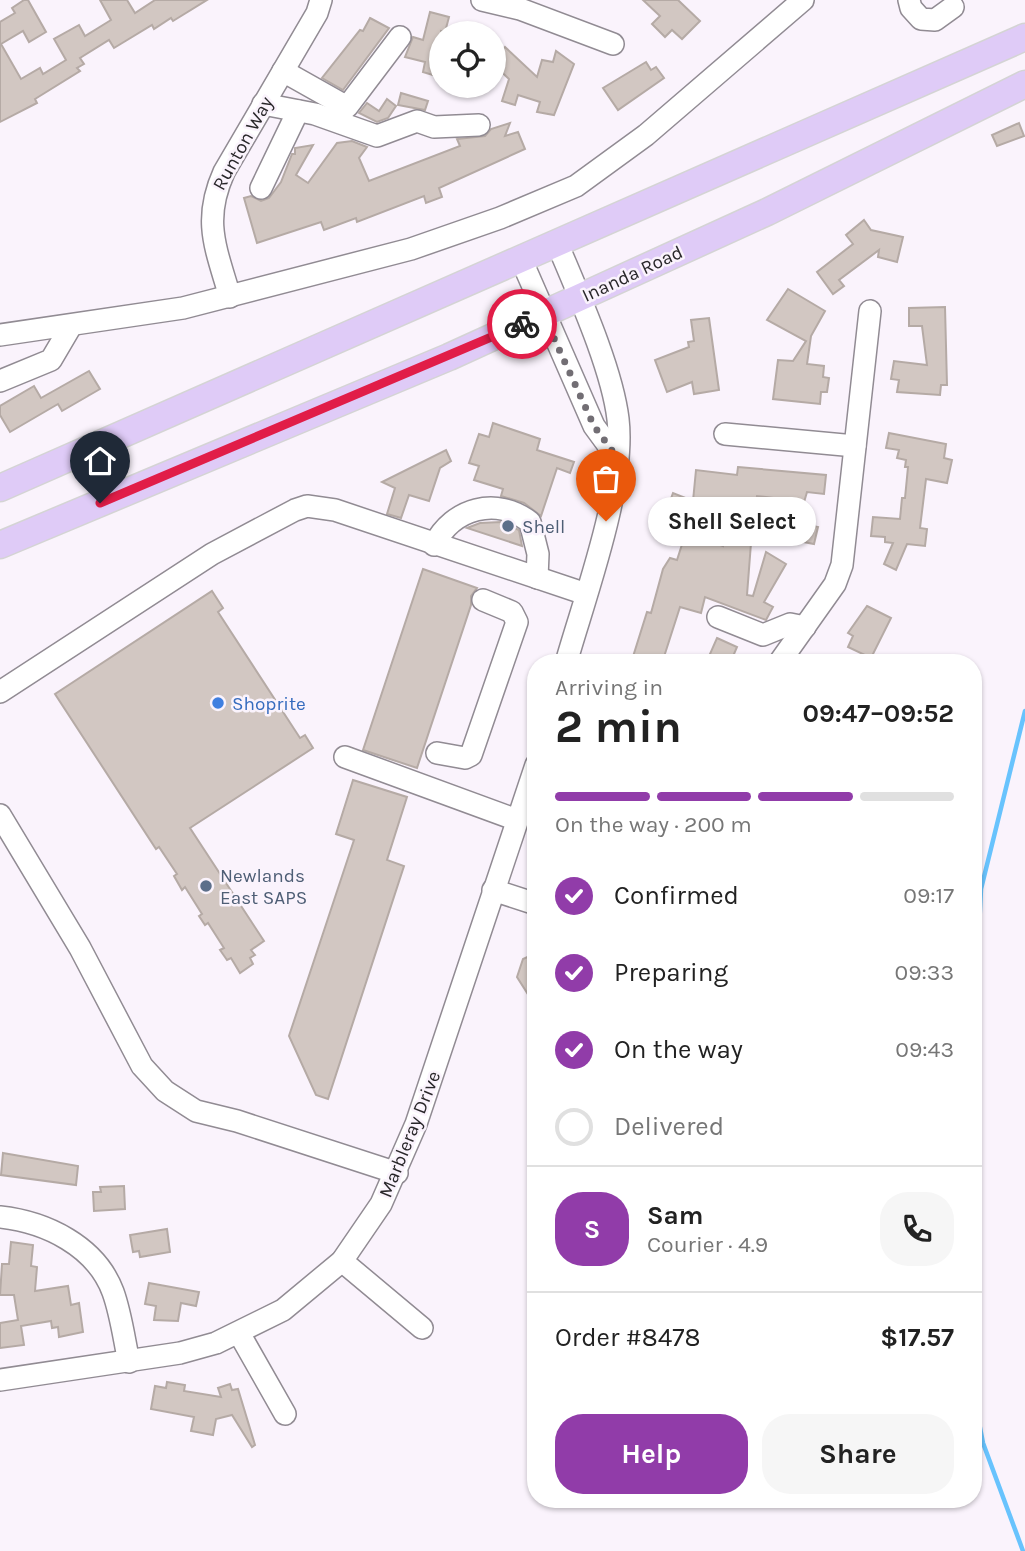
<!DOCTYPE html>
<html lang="en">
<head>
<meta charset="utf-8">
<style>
	body { margin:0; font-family:Karla,sans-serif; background:#f6f6f6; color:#222; height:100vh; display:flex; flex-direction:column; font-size:26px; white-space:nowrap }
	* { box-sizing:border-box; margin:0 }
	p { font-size:23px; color:#767676 }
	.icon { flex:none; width:38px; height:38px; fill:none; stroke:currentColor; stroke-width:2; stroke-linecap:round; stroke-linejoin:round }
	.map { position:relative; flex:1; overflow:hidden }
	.side { position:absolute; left:527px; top:654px; width:455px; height:854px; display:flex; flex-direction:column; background:#fff; border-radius:28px; box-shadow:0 2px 5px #0004 }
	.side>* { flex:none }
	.fabs { position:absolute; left:429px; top:21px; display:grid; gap:14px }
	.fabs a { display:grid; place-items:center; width:77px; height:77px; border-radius:50%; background:#fff; box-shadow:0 2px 5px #0004; font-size:35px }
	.pin { position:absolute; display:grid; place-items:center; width:60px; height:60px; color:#fff; margin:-72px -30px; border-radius:50% 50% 50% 0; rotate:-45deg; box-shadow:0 0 7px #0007 }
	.pin .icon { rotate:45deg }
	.courier { position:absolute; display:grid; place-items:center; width:70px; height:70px; margin:-35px; border:5px solid #e11d48; border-radius:50%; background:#fff; color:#222; box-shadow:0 2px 9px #0007 }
	.bubble { position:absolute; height:49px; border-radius:24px; background:#fff; box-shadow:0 2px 5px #0004; font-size:23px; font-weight:700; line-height:49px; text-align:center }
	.headline em { font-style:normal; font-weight:700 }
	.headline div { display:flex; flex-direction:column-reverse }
	.headline { display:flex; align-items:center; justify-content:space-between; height:119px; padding:0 28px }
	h1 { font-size:46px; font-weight:700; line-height:52px }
	.bar { display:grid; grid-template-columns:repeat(4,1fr); gap:10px 7px; align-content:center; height:84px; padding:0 28px }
	.bar i { height:9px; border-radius:5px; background:#e0e0e0 }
	.bar .active { background:#913ca9 }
	.bar p { grid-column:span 4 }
	.line { display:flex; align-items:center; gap:18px; padding:0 28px; border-top:2px solid #e0e0e0 }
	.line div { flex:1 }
	.round { display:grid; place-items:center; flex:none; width:74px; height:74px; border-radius:28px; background:#f6f6f6 }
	ol { padding:0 28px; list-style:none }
	li { display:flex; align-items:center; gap:21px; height:77px }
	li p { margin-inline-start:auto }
	li .icon { padding:7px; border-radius:50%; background:#913ca9; color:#fff; stroke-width:4 }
	li:last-child { color:#767676 }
	li i { width:38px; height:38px; border:4px solid #e0e0e0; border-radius:50% }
	.primary-button { display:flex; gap:14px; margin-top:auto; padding:14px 28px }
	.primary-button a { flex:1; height:80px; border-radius:28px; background:#913ca9; color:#fff; font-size:28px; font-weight:700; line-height:80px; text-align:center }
	.primary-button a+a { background:#f6f6f6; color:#222 }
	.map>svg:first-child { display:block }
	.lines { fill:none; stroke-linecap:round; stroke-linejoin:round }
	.stream { stroke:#68c3fd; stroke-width:4.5 }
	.building { fill:#d2c7c2; stroke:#b5aaa5; stroke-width:2 }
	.minor-casing { stroke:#918b93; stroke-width:24 }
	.major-casing { stroke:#d4d4d4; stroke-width:29 }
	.minor { stroke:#fff; stroke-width:21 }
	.major { stroke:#dfcbf7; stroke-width:26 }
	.done { stroke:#726e74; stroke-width:7; stroke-dasharray:0 12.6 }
	.route { stroke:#e11d48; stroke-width:9 }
	.service-dot { fill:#5c6f8a; stroke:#faf3fc; stroke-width:2.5 }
	.shop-dot { fill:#3f7fe0; stroke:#faf3fc; stroke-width:2.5 }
	.labels { text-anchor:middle; stroke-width:5; stroke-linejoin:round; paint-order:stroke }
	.street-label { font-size:19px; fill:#29272a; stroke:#faf3fc }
	.service-label { font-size:19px; fill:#4e5e75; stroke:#faf3fc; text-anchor:start }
	.shop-label { font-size:19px; fill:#366cbe; stroke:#faf3fc; text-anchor:start }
</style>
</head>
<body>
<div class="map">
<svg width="1025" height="1551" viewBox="0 0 1025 1551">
	<rect width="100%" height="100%" fill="#faf3fc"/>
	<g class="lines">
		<g class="stream">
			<path d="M 973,1051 L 981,889 L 1025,711"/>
			<path d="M 973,1392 L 983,1443 L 1023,1551"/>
		</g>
	</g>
	<g class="building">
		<path d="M 24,0 L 28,0 L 46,32 L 29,42 L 23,31 L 1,44 L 21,79 L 40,68 L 43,74 L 66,60 L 54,39 L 79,25 L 85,36 L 111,20 L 100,0 L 127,0 L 135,13 L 155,0 L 207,0 L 173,21 L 171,18 L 154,29 L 152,25 L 114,48 L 109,40 L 80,58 L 84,64 L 77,68 L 80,71 L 35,99 L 37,103 L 0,122 L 0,22 L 15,13 L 12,8 Z"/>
		<path d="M 643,0 L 678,0 L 700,21 L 682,39 L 672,30 L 665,37 L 652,24 L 660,16 Z"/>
		<path d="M 430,12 L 449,17 L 445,32 L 441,31 L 441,55 L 436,76 L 423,72 L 425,62 L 405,57 L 413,37 L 423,40 Z"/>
		<path d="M 370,18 L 389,28 L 343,90 L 322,78 L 360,30 L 363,31 Z"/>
		<path d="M 505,47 L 537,77 L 542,60 L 553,62 L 556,51 L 574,64 L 554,115 L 537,112 L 540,102 L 518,95 L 515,105 L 502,101 L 509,79 L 494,65 L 494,60 Z"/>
		<path d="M 646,62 L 651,70 L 656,67 L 664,78 L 618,110 L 603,88 Z"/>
		<path d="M 401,93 L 428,101 L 425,110 L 398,105 Z"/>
		<path d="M 387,99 L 396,106 L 388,118 L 377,122 L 359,113 L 367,103 L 379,111 Z"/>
		<path d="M 510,123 L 505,136 L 518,132 L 525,149 L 439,188 L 442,197 L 426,203 L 424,196 L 357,222 L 356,218 L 324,230 L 321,222 L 257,243 L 244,198 L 251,196 L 261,201 L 269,198 L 281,182 L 292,154 L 295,154 L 295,148 L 313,145 L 296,175 L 308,183 L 337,143 L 352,141 L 367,147 L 359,158 L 369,181 L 460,146 L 457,139 L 485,136 L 491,129 Z"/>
		<path d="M 1019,123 L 1024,136 L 997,146 L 992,135 Z"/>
		<path d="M 864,220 L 871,230 L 903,237 L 897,262 L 878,257 L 879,250 L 839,280 L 844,286 L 833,294 L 817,272 L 853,244 L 846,235 Z"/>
		<path d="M 788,289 L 825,311 L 811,336 L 807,364 L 824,366 L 823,377 L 829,378 L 827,392 L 821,392 L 820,404 L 773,399 L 778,360 L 793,361 L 806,341 L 767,320 Z"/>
		<path d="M 945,307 L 947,385 L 941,385 L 940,395 L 897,392 L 899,380 L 891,379 L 894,361 L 927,365 L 922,326 L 909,326 L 909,308 Z"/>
		<path d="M 709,318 L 719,390 L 694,394 L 692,382 L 667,392 L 655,360 L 689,347 L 688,342 L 694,341 L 691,320 Z"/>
		<path d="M 89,371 L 100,389 L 62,411 L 58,404 L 10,432 L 0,415 L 0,406 L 34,386 L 41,398 Z"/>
		<path d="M 493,423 L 540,439 L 537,450 L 574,462 L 570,473 L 557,468 L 541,516 L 524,503 L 501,496 L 503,489 L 474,480 L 479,466 L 469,463 L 479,434 L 489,437 Z"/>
		<path d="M 889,433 L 946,444 L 944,458 L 952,460 L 947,483 L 926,479 L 920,528 L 927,529 L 925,546 L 907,544 L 896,570 L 884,564 L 893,543 L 885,542 L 885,537 L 871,536 L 873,517 L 900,519 L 902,498 L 905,498 L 908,467 L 905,467 L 906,460 L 897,458 L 899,450 L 886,448 Z"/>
		<path d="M 446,450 L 451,461 L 440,468 L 429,501 L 409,495 L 401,518 L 387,514 L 395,488 L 382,482 Z"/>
		<path d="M 738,467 L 826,475 L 824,494 L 807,492 L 798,523 L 818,527 L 814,544 L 793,540 L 792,544 L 770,538 L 782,499 L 757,496 L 752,532 L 725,524 L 726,515 L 695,512 L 689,528 L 677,523 L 681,512 L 668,507 L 673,493 L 693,501 L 696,470 L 737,475 Z"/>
		<path d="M 501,522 L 519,530 L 522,546 L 467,528 L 480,523 Z"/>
		<path d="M 725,528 L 751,543 L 747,595 L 753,596 L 766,552 L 786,564 L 764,602 L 773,607 L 766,620 L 705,597 L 701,613 L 680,607 L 662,663 L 631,663 L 647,612 L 651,613 L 663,569 L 670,558 L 677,560 L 686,532 L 723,546 Z"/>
		<path d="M 423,569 L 477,588 L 471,596 L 471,605 L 417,768 L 363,750 Z"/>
		<path d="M 212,591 L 223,608 L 218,612 L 300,738 L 305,735 L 313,748 L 190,828 L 264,941 L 251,950 L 255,955 L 250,958 L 253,964 L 240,973 L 231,958 L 227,960 L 220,950 L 224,948 L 208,923 L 205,925 L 199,916 L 202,914 L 185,887 L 182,890 L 174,876 L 177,874 L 159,847 L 156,849 L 55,694 Z"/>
		<path d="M 867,606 L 891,618 L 871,658 L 848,647 L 853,636 L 848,633 Z"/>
		<path d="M 717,638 L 737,647 L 731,661 L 706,663 Z"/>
		<path d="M 353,780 L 407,797 L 387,860 L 404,866 L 328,1099 L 316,1095 L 289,1036 L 354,840 L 336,834 Z"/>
		<path d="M 536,953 L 534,979 L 536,1007 L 517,977 L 523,959 Z"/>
		<path d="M 3,1153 L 78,1166 L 76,1185 L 1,1175 Z"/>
		<path d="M 124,1186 L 125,1209 L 94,1211 L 93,1192 L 101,1192 L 100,1187 Z"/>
		<path d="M 167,1229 L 170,1252 L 140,1257 L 139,1251 L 133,1252 L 130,1235 Z"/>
		<path d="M 11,1242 L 33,1245 L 31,1266 L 37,1267 L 35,1291 L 68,1286 L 71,1305 L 79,1303 L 83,1332 L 59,1337 L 58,1327 L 52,1328 L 51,1321 L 21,1326 L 24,1345 L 0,1348 L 0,1323 L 18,1320 L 14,1295 L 0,1295 L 2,1264 L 9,1264 Z"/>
		<path d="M 149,1283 L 199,1292 L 196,1306 L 181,1303 L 178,1321 L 154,1320 L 156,1306 L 145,1304 Z"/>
		<path d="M 167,1382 L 185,1385 L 184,1391 L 221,1397 L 218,1388 L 230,1384 L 232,1390 L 238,1389 L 255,1445 L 252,1447 L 232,1415 L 216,1419 L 213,1435 L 191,1431 L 194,1417 L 151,1409 L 155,1386 L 166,1388 Z"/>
	</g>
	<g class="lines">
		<defs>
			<g id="minor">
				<path d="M 482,0 L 520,9 L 613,44"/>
				<path d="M 909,0 L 911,8 L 921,19 L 935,20 L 953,7"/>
				<path d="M 283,71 L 347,107 L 400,37"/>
				<path d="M 263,104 L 315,114 L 377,136 L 417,121 L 434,127 L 479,125"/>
				<path d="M 261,188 L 298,111"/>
				<path d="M 557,243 C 577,291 612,368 618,419 C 626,487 585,596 566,663"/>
				<path d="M 521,259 L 594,426 L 616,456"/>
				<path d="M 230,297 C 216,248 202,221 224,172 L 317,13 L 321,0"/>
				<path d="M 0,335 L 183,308 L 411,249 L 500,218 L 576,186 L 646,135 L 803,0"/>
				<path d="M 0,381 L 51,360 L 71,326"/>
				<path d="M 725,434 L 855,446"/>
				<path d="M 434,545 C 453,508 496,496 530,522 L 538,554 L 537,578"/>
				<path d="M 718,617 L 763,635 L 790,624 L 805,627"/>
				<path d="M 779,663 L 835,584 L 842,565 L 870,311"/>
				<path d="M 0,692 L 212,554 L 295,510 L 307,506 L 335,510 L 586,594"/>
				<path d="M 437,753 L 465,758 L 471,755 L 517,622 L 512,612 L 483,600"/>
				<path d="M 345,757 L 517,820"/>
				<path d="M 0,815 L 80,948 L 142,1066 L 165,1091 L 196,1111 L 237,1121 L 397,1173"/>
				<path d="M 493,890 L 536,904"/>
				<path d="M 0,1217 C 46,1222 96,1246 113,1292 C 121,1314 124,1339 129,1362"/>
				<path d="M 342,1261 L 422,1328"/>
				<path d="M 239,1333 L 285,1414"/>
				<path d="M 0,1380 L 180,1353 L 216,1343 L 283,1310 L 342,1261 L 381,1204 L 416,1124 L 536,765"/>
			</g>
			<g id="major">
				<path d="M 0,488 L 1025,37"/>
				<path d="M 0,545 L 449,357 L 767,212 L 1025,84"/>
			</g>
		</defs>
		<use href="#minor" class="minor-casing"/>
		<use href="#major" class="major-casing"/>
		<use href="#minor" class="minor"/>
		<use href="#major" class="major"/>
	</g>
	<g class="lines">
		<path class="done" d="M 522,324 L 543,314 L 594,426 L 616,456 L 606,521"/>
		<path class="route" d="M 100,503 L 522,324"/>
	</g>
	<g class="service-dot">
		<circle cx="508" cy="526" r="7"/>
		<circle cx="206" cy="886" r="7"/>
	</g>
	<circle class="shop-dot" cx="218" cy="703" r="7"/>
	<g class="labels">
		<g class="street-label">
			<text transform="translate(242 143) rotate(-61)" y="7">Runton Way</text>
			<text transform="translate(632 273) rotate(-25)" y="7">Inanda Road</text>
			<text transform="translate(409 1134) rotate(-68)" y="7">Marbleray Drive</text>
		</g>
		<g class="service-label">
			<text x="522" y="533">Shell</text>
			<text x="220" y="882">Newlands<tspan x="220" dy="22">East SAPS</tspan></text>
		</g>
		<g class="shop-label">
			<text x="232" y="710">Shoprite</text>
		</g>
	</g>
</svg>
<div class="fabs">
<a><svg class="icon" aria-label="locate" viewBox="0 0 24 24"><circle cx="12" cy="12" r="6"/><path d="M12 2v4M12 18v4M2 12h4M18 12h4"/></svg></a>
</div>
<div class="pin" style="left:606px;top:521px;background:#ea580c"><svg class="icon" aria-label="bag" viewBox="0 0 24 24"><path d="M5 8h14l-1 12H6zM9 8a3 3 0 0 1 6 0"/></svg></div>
<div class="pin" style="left:100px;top:503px;background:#1f2937"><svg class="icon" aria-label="home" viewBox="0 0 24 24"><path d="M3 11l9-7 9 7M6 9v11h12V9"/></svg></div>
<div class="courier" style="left:522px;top:324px"><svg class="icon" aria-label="bike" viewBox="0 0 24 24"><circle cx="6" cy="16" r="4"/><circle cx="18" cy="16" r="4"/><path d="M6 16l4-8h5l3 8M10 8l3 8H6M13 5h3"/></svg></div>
<div class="bubble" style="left:648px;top:497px;width:168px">Shell Select</div>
<section class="side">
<div class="headline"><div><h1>2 min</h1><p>Arriving in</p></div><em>09:47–09:52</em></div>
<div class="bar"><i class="active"></i><i class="active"></i><i class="active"></i><i></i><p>On the way · 200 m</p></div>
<ol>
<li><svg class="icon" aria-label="check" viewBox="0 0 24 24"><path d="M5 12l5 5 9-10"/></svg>Confirmed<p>09:17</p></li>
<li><svg class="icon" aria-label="check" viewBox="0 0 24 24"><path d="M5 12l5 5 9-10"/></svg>Preparing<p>09:33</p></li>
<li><svg class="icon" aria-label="check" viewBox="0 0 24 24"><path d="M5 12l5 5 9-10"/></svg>On the way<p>09:43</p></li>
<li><i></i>Delivered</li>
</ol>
<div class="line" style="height:126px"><b class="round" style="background:#913ca9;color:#fff">S</b><div><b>Sam</b><p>Courier · 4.9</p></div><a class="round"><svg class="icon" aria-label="phone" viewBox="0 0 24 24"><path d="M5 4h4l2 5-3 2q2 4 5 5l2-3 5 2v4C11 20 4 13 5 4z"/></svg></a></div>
<div class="line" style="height:91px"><div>Order #8478</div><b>$17.57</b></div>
<div class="primary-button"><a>Help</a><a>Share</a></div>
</section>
</div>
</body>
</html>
